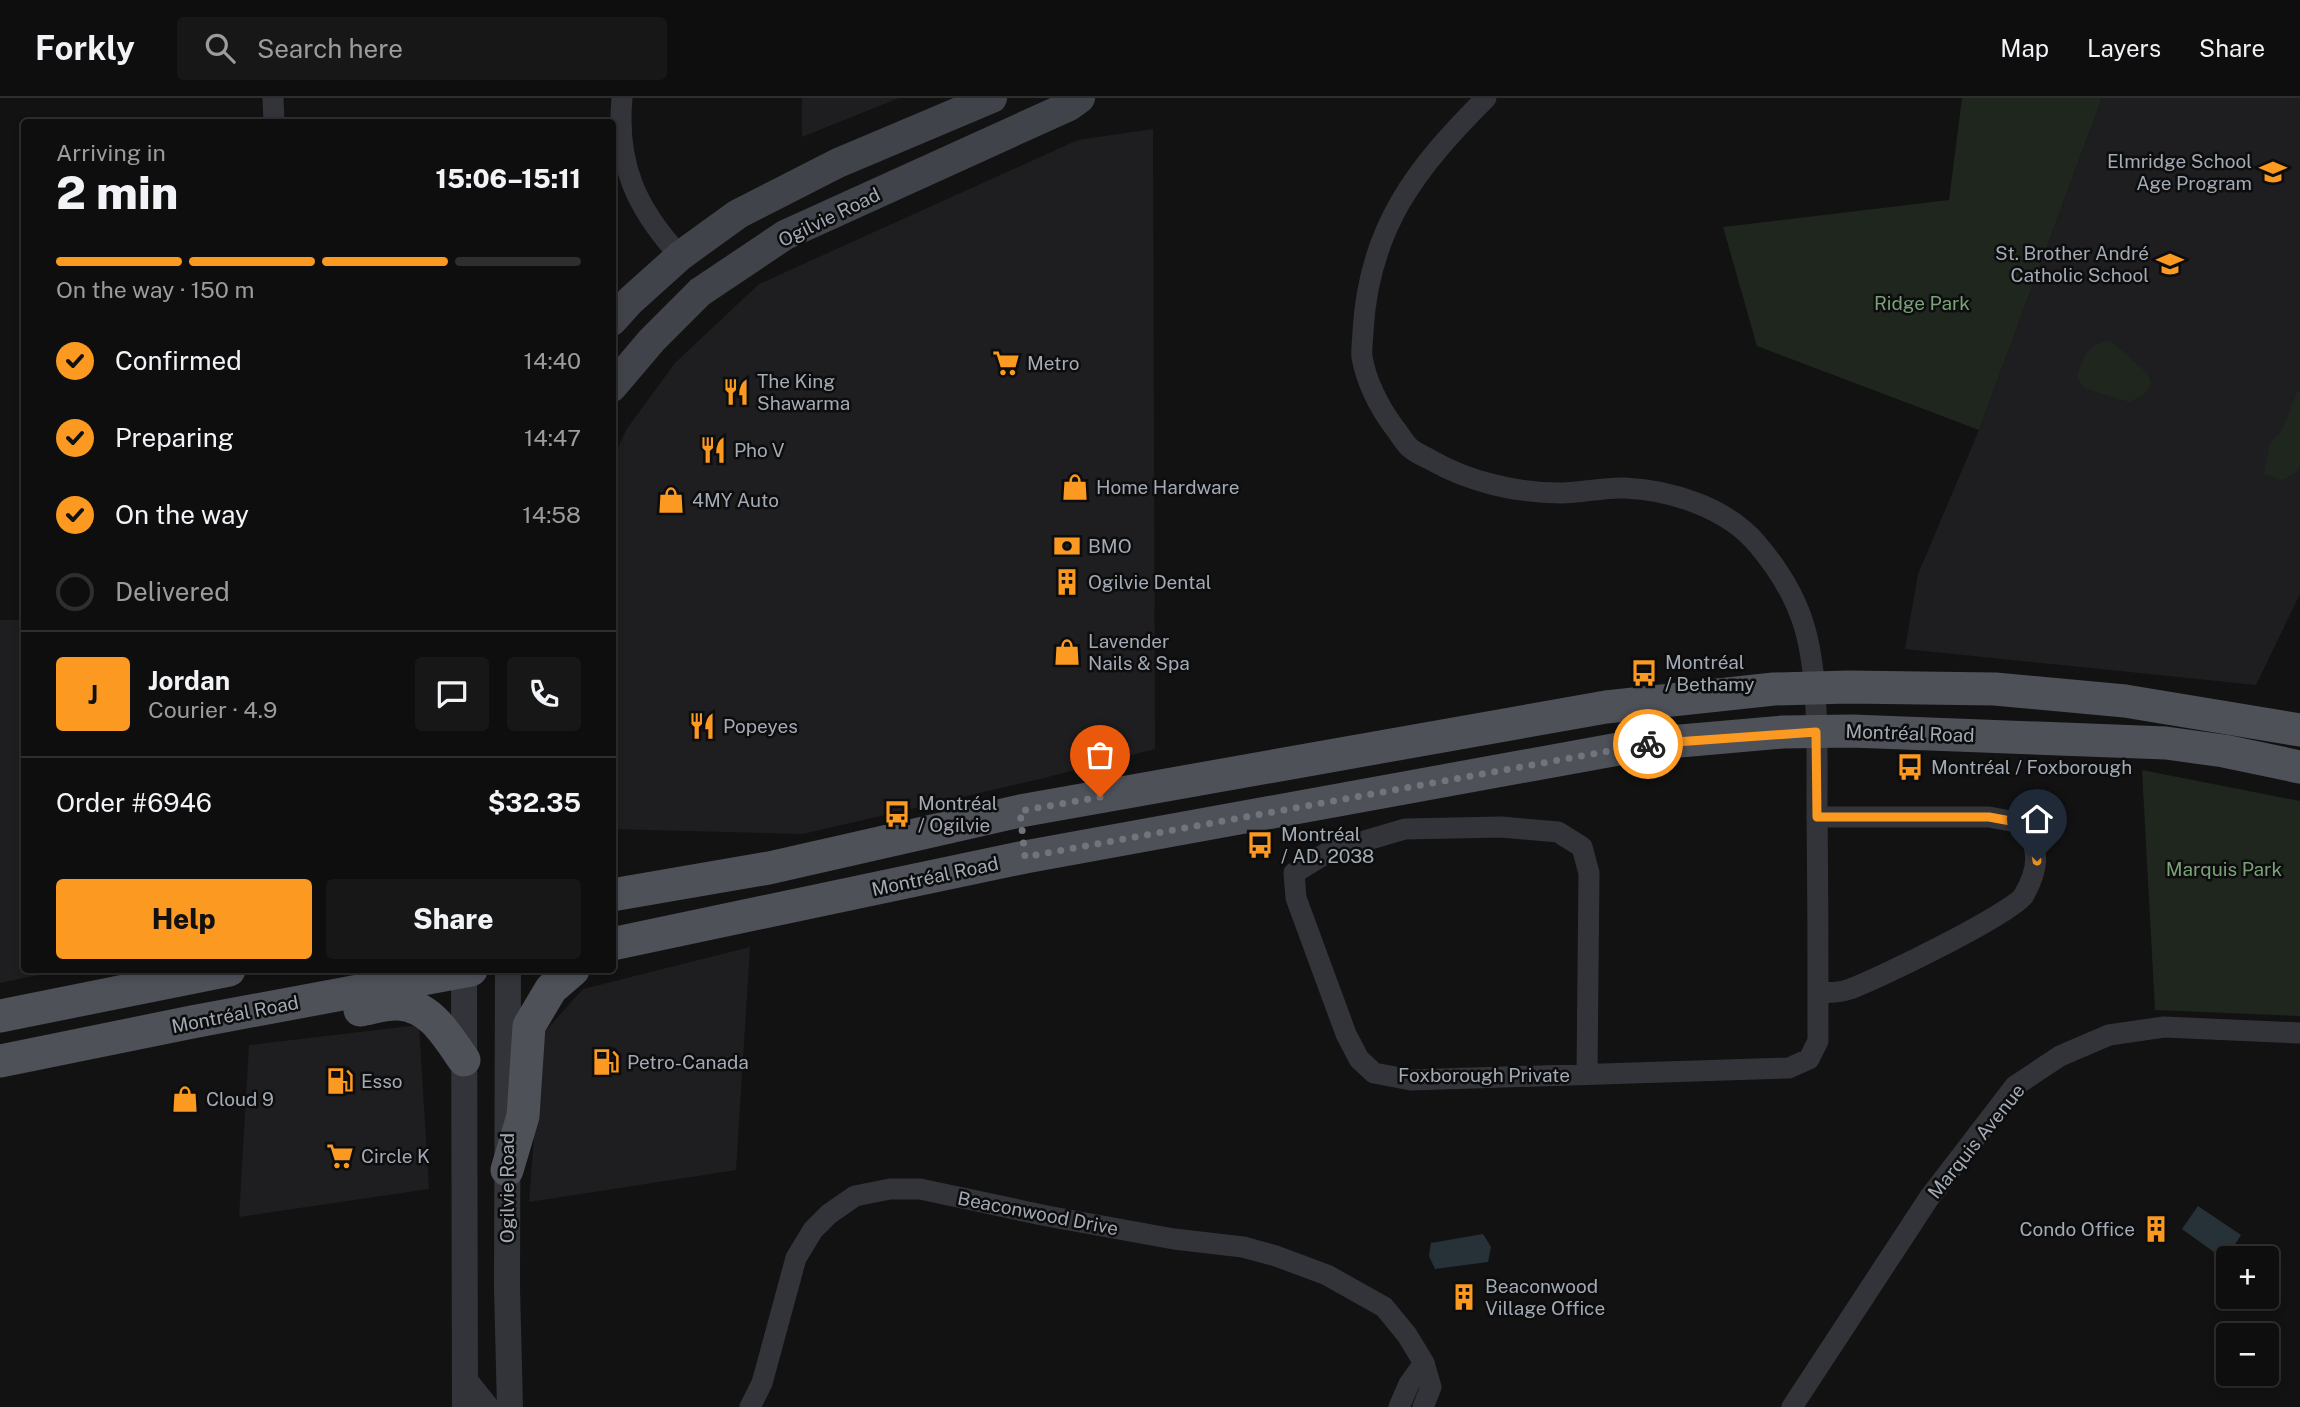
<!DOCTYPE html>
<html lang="en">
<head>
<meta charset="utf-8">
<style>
	body { margin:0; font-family:"Public Sans",sans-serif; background:#171717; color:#f1f3f6; height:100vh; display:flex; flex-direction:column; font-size:26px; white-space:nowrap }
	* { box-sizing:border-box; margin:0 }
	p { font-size:23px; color:#9b9c9e }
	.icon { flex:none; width:38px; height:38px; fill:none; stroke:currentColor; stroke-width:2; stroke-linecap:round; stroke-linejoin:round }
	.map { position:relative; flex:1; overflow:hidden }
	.panel { position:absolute; left:21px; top:21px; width:595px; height:854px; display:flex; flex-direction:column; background:#0e0e0e; border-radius:7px; box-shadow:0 4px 10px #0003,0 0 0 2px #2e2e2e }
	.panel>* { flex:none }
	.fabs { position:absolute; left:2216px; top:1148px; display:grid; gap:14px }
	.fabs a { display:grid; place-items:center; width:63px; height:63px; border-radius:7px; background:#0e0e0e; box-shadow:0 4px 10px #0003,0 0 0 2px #2e2e2e; font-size:35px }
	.pin { position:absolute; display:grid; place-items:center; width:60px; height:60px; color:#fff; margin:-72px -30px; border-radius:50% 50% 50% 0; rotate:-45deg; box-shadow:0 0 7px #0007 }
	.pin .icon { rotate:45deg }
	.courier { position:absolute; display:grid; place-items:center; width:70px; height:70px; margin:-35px; border:5px solid #fc9921; border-radius:50%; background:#fff; color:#222; box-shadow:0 2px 9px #0007 }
	.headline em { font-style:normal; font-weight:800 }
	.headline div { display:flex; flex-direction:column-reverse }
	.headline { display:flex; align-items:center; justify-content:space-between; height:119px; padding:0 35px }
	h1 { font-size:46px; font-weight:800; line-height:52px }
	.bar { display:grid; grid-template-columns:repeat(4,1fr); gap:10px 7px; align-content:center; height:84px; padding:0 35px }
	.bar i { height:9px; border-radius:5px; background:#2e2e2e }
	.bar .current { background:#fc9921 }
	.bar p { grid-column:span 4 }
	.line { display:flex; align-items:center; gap:18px; padding:0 35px; border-top:2px solid #2e2e2e }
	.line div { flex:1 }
	.round { display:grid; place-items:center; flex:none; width:74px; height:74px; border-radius:7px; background:#171717 }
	ol { padding:0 35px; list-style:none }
	li { display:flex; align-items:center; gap:21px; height:77px }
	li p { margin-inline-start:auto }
	li .icon { padding:7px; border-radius:50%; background:#fc9921; color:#111; stroke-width:4 }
	li:last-child { color:#9b9c9e }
	li i { width:38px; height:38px; border:4px solid #2e2e2e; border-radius:50% }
	.action { display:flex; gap:14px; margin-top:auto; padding:14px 35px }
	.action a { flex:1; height:80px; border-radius:7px; background:#fc9921; color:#111; font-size:28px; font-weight:800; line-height:80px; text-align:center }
	.action a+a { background:#171717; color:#f1f3f6 }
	header { display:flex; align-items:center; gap:42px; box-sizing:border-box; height:98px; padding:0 35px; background:#0e0e0e; border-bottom:2px solid #2e2e2e }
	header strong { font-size:33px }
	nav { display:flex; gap:38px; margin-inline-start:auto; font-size:24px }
	.search { width:490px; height:63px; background:#171717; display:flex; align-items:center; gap:18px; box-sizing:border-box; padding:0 24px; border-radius:7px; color:#9b9c9e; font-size:26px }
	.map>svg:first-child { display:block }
	.built { fill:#1e1e20 }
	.green { fill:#1e261e }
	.water { fill:#273238 }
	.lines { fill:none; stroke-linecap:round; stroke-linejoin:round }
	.minor { stroke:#333439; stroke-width:21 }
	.tertiary { stroke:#333439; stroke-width:26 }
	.secondary { stroke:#404349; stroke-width:30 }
	.primary { stroke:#4e5158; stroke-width:33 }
	.done { stroke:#70757c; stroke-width:7; stroke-dasharray:0 12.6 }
	.route { stroke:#fc9921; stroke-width:9 }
	.labels { text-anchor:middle; stroke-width:5; stroke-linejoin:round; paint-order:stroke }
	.poi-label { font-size:19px; fill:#a2aab5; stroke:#0d0d0e; text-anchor:start }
	.street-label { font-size:19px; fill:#a2aab5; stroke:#0d0d0e }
	.park-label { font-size:19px; fill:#7aa178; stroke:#0d0d0e }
</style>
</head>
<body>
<header>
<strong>Forkly</strong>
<div class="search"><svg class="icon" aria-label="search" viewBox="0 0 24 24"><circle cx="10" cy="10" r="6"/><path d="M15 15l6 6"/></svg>Search here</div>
<nav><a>Map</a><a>Layers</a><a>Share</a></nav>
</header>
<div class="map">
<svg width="2300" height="1309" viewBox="0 0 2300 1309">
	<rect width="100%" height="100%" fill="#121213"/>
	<g class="built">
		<path d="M 802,0 L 899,0 L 802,39 Z"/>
		<path d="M 2102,0 L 2300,0 L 2300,496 L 2256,587 L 1905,551 L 1918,476 L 1979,332 Z"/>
		<path d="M 1153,31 L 1155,651 L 1044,680 L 803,736 L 613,731 L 613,360 L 626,332 L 675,265 L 759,186 L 1078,42 Z"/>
		<path d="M 0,522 L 24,522 L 24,872 L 63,872 L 0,885 Z"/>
		<path d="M 750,849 L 736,1072 L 529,1104 L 542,937 L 583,891 Z"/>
		<path d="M 419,927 L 429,1091 L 239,1119 L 249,947 Z"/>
	</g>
	<g class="green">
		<path d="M 1962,0 L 2102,0 L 1979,332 L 1757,248 L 1723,129 L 1949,102 Z"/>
		<path d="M 2111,243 L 2148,276 L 2151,285 L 2143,297 L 2129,304 L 2084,290 L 2077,279 C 2083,260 2087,245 2111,243 Z"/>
		<path d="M 2300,293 L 2300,367 L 2297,374 L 2283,382 L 2264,376 L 2270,345 L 2282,332 L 2297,294 Z"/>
		<path d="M 2142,672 L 2300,703 L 2300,918 L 2155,912 Z"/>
	</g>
	<g class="water">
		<path d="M 2198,1108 L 2241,1137 L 2225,1162 L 2182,1131 Z"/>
		<path d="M 1483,1136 L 1491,1149 L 1488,1164 L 1435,1171 L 1429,1158 L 1431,1145 Z"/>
	</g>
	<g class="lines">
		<g class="minor">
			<path d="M 273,0 L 274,24"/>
			<path d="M 622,0 C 616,66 636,110 680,158"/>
			<path d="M 1486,0 C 1415,71 1369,130 1363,233 C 1363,241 1361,251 1362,259 C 1366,283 1379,309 1394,329 C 1399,335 1403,343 1409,349 C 1415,355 1424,358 1431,362 C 1469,384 1517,395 1561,395 C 1582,395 1604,389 1625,390 C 1671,392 1728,410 1758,447 C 1779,472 1796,499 1805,531 C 1819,581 1817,652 1817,704 C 1818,784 1818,863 1818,943 L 1809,961 L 1789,970 L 1411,982 L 1374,975 L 1359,961 L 1346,936 L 1296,800 L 1294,775 L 1330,753 L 1405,731 L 1501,729 L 1558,734 L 1582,749 L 1589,775 L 1587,976"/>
			<path d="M 1817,719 L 1989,719 L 2027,726 C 2038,754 2040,769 2024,797 C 2015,814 1874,883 1850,891 C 1839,895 1829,895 1818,894"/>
			<path d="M 465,1279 L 489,1309"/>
			<path d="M 750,1309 L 762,1285 L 796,1160 L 813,1132 L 829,1116 L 855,1098 L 890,1091 L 920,1091 L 1047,1118 L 1174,1141 L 1243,1149 L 1276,1158 L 1327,1177 L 1384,1209 L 1407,1237 L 1424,1265 L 1431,1289 L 1423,1309"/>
			<path d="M 1399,1309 L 1409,1286 L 1424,1265"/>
			<path d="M 1792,1309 L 1929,1100 L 2015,988 L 2060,958 L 2109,937 L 2164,929 L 2300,935"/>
		</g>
		<g class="tertiary">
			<path d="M 508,872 L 507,1190 L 510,1309"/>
			<path d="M 464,873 L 465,1309"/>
		</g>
		<g class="secondary">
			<path d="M 612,223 L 630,203 L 680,158 L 738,116 L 838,65 L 992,0"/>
			<path d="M 612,289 L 652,242 L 700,194 L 785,137 L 1069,8 L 1080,0"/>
		</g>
		<g class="primary">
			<path d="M 612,797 L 769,770 L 1020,713 L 1606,609 L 1774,591 L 1849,589 L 1995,591 L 2125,603 L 2300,632"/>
			<path d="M 612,846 L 1025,759 L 1646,646 L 1783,634 L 1852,633 L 2166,645 L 2224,653 L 2300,669"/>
			<path d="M 360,912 C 372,910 386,905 399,906 C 431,908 447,938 464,962"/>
			<path d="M 0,918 L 229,872"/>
			<path d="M 0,963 L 192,924 L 471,872"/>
			<path d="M 507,1072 L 523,1018 L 529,928 L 551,891 L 573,872"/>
		</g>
	</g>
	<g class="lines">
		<path class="done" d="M 1100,699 L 1020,713 L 1025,759 L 1648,646"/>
		<path class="route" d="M 1648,646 L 1816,634 L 1817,719 L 1989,719 L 2027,726 L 2034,743 L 2037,763"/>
	</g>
	<defs>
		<symbol id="school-bare" viewBox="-9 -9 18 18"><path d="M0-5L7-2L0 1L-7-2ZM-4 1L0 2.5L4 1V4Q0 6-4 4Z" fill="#fc9921" stroke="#0d0d0e" stroke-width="2.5" paint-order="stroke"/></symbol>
		<symbol id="supermarket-bare" viewBox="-9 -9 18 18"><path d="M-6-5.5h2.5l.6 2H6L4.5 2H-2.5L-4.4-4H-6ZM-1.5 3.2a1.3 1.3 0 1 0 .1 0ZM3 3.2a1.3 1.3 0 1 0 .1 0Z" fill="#fc9921" stroke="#0d0d0e" stroke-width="2.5" paint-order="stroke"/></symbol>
		<symbol id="restaurant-bare" viewBox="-9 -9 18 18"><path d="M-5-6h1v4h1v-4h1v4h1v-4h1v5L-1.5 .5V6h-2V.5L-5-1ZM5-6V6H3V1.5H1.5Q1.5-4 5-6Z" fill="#fc9921" stroke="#0d0d0e" stroke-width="2.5" paint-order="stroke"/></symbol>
		<symbol id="shop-bare" viewBox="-9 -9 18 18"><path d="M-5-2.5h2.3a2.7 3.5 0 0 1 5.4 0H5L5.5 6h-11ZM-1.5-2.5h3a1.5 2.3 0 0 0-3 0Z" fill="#fc9921" stroke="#0d0d0e" stroke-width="2.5" paint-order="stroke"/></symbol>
		<symbol id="bank-bare" viewBox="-9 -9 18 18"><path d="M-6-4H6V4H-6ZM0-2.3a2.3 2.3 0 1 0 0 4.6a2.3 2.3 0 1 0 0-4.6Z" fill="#fc9921" stroke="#0d0d0e" stroke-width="2.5" paint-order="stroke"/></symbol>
		<symbol id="building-bare" viewBox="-9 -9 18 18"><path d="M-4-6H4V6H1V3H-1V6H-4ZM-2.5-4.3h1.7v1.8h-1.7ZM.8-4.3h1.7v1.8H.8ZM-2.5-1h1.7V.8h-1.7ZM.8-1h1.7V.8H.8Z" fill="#fc9921" stroke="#0d0d0e" stroke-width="2.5" paint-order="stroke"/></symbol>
		<symbol id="bus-bare" viewBox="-9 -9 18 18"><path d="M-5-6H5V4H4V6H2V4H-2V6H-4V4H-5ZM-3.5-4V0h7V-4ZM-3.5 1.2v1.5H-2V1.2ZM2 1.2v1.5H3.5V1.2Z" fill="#fc9921" stroke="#0d0d0e" stroke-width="2.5" paint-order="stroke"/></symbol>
		<symbol id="fuel-bare" viewBox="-9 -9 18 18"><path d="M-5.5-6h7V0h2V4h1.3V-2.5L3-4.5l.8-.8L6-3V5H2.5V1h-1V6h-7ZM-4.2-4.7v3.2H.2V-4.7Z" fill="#fc9921" stroke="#0d0d0e" stroke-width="2.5" paint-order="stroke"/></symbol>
	</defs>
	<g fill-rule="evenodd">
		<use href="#school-bare" x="2254" y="55" width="38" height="38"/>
		<use href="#school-bare" x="2151" y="147" width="38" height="38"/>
		<use href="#supermarket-bare" x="987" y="246" width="38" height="38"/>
		<use href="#restaurant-bare" x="717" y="275" width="38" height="38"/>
		<use href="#restaurant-bare" x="694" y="333" width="38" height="38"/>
		<use href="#shop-bare" x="1056" y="370" width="38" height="38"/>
		<use href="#shop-bare" x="652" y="383" width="38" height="38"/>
		<use href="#bank-bare" x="1048" y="429" width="38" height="38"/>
		<use href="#building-bare" x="1048" y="465" width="38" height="38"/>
		<use href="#shop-bare" x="1048" y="535" width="38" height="38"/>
		<use href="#bus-bare" x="1625" y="556" width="38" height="38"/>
		<use href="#restaurant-bare" x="683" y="609" width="38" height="38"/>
		<use href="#bus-bare" x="1891" y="650" width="38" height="38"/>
		<use href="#bus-bare" x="878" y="697" width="38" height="38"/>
		<use href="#bus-bare" x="1241" y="728" width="38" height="38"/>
		<use href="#fuel-bare" x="587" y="945" width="38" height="38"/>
		<use href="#fuel-bare" x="321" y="964" width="38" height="38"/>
		<use href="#shop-bare" x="166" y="982" width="38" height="38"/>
		<use href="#supermarket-bare" x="321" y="1039" width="38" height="38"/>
		<use href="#building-bare" x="2137" y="1112" width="38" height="38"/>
		<use href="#building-bare" x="1445" y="1180" width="38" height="38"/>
	</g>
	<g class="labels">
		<g class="poi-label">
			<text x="2252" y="70" text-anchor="end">Elmridge School<tspan x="2252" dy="22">Age Program</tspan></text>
			<text x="2149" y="162" text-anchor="end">St. Brother André<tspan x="2149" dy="22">Catholic School</tspan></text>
			<text x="1027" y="272">Metro</text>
			<text x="757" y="290">The King<tspan x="757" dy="22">Shawarma</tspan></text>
			<text x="734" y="359">Pho V</text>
			<text x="1096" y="396">Home Hardware</text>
			<text x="692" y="409">4MY Auto</text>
			<text x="1088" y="455">BMO</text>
			<text x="1088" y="491">Ogilvie Dental</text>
			<text x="1088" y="550">Lavender<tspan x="1088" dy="22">Nails &amp; Spa</tspan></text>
			<text x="1665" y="571">Montréal<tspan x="1665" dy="22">/ Bethamy</tspan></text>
			<text x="723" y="635">Popeyes</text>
			<text x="1931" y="676">Montréal / Foxborough</text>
			<text x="918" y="712">Montréal<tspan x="918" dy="22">/ Ogilvie</tspan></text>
			<text x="1281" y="743">Montréal<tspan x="1281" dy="22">/ AD. 2038</tspan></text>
			<text x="627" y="971">Petro-Canada</text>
			<text x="361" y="990">Esso</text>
			<text x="206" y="1008">Cloud 9</text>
			<text x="361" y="1065">Circle K</text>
			<text x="2135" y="1138" text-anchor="end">Condo Office</text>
			<text x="1485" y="1195">Beaconwood<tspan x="1485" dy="22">Village Office</tspan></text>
		</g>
		<g class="street-label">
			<text transform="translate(829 119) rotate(-26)" y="7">Ogilvie Road</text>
			<text transform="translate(1910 635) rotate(2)" y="7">Montréal Road</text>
			<text transform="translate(935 778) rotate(-12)" y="7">Montréal Road</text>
			<text transform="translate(235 916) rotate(-11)" y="7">Montréal Road</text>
			<text x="1484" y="984">Foxborough Private</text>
			<text transform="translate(1976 1043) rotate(-51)" y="7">Marquis Avenue</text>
			<text transform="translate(507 1090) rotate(-90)" y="7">Ogilvie Road</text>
			<text transform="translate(1038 1115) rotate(11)" y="7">Beaconwood Drive</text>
		</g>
		<g class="park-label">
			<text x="1922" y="212">Ridge Park</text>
			<text x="2224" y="778">Marquis Park</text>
		</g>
	</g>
</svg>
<div class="fabs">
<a>+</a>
<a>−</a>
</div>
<div class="pin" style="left:1100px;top:699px;background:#ea580c"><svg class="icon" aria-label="bag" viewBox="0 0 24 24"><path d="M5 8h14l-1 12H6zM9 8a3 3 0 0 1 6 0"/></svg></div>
<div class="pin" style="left:2037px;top:763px;background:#1f2937"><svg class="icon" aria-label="home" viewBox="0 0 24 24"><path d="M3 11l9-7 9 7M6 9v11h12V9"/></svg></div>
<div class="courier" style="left:1648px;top:646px"><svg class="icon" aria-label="bike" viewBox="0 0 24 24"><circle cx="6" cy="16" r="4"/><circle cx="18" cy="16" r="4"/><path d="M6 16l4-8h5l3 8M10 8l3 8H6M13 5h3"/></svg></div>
<section class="panel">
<div class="headline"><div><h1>2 min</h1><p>Arriving in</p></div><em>15:06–15:11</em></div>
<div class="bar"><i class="current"></i><i class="current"></i><i class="current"></i><i></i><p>On the way · 150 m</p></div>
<ol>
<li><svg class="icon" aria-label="check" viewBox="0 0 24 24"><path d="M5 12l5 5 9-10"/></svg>Confirmed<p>14:40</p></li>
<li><svg class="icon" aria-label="check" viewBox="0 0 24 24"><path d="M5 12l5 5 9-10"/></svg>Preparing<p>14:47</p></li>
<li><svg class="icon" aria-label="check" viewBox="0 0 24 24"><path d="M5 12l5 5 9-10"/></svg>On the way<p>14:58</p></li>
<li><i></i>Delivered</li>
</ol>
<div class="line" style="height:126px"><b class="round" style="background:#fc9921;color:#111">J</b><div><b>Jordan</b><p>Courier · 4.9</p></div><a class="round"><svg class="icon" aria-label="chat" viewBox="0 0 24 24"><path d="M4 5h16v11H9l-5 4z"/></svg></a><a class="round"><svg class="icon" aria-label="phone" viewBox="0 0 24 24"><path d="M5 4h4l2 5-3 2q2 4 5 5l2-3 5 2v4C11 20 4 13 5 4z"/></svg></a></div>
<div class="line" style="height:91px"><div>Order #6946</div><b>$32.35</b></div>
<div class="action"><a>Help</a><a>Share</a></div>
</section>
</div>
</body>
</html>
